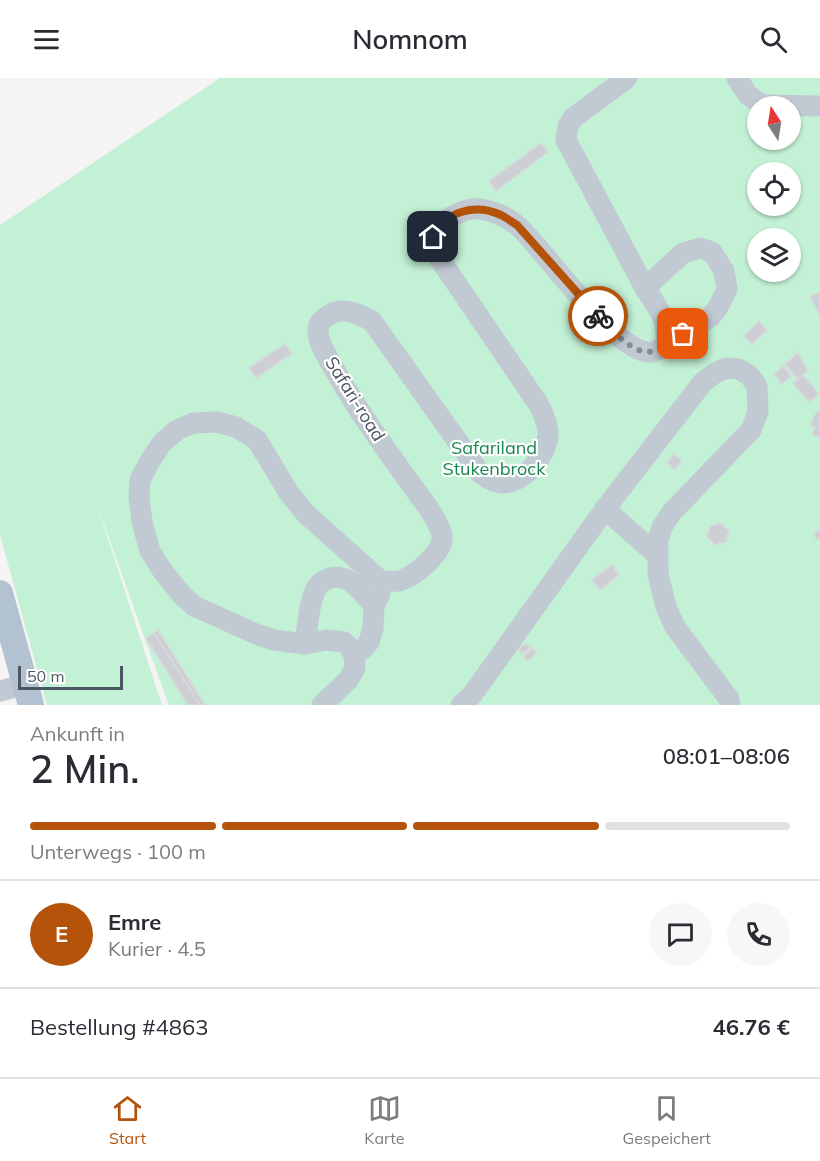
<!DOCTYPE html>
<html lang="de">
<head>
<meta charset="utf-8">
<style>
	body { margin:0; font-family:Mulish,sans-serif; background:#f7f7f7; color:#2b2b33; height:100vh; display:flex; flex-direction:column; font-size:22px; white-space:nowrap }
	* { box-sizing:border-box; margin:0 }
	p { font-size:20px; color:#7c7c81 }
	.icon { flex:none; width:33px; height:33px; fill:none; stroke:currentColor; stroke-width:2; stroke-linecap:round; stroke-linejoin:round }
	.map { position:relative; height:627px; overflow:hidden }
	.details { display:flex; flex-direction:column; background:#fff; flex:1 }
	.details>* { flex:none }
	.needle { width:39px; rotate:348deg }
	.controls { position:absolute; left:747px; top:18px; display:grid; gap:12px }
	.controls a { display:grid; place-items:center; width:54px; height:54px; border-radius:50%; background:#fff; box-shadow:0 2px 4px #0004; font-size:30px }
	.scale { position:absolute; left:18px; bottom:15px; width:105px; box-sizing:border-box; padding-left:6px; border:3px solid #4a5661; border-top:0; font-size:16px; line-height:21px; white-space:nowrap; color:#4a5661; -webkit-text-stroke:4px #fff; paint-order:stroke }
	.pin { position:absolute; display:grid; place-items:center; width:51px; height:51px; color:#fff; margin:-26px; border-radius:12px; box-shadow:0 3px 9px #0006 }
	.courier { position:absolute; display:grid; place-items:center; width:60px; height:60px; margin:-30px; border:4px solid #b45309; border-radius:50%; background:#fff; color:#222; box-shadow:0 2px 8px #0007 }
	.summary em { font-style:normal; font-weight:600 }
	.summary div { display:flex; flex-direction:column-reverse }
	.summary { display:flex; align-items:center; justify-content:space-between; height:102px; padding:0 30px }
	h1 { font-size:39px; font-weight:600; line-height:45px }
	.bar { display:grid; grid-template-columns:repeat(4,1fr); gap:9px 6px; align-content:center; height:72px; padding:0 30px }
	.bar i { height:8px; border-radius:4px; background:#e1e1e2 }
	.bar .active { background:#b45309 }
	.bar p { grid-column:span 4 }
	.line { display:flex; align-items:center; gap:15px; padding:0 30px; border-top:2px solid #e1e1e2 }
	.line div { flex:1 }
	.round { display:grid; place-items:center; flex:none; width:63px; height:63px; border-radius:32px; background:#f7f7f7 }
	header { display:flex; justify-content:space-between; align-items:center; height:78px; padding:0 30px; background:#fff; font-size:27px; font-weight:600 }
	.tabs { display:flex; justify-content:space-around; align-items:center; height:84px; border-top:2px solid #e1e1e2; background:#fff; font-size:16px; color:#7c7c81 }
	.tabs a { display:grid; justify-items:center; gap:3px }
	.tabs .active { color:#b45309 }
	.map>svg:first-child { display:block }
	.green { fill:#c3f1d5; fill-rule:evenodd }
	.building { fill:#cdcfd5; stroke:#d7d9de; stroke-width:1.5 }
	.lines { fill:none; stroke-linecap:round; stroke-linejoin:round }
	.minor { stroke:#c1cad2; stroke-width:21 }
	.major { stroke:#b3c2d1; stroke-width:26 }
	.done { stroke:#868d94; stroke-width:6; stroke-dasharray:0 10.8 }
	.route { stroke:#b45309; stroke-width:8 }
	.labels { text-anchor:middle; stroke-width:4.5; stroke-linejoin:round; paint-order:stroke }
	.street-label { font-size:18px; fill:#4a5661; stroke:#fff }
	.park-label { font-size:18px; fill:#17864f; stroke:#fff }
</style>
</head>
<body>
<header><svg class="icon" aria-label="menu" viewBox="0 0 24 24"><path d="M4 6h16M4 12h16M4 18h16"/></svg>Nomnom<svg class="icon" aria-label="search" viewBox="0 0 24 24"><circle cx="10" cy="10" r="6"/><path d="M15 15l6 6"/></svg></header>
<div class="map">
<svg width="820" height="627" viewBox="0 0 820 627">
	<rect width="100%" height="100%" fill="#f5f3f3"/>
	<path class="green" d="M 220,0 L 820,0 L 820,627 L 169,627 L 143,556 L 95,421 L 162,627 L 47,627 L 0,457 L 0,147 ZM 758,28 L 790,28 L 790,62 L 758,62 ZM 758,94 L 790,94 L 790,128 L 758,128 ZM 758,160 L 790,160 L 790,194 L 758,194 Z"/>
	<g class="building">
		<path d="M 541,65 L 548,74 L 496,113 L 489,103 Z"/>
		<path d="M 820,214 L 820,238 L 810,218 Z"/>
		<path d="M 759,243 L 767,252 L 752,266 L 744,258 Z"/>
		<path d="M 285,266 L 292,275 L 256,300 L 249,290 Z"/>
		<path d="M 798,275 L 808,293 L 798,301 L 785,286 Z"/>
		<path d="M 783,288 L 791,298 L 782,306 L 774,296 Z"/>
		<path d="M 803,297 L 819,316 L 809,324 L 793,305 Z"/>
		<path d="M 817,333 L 820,335 L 820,360 L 812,356 L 815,349 L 810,347 Z"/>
		<path d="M 674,376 L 682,383 L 674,392 L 667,385 Z"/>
		<path d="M 721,445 L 729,453 L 726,464 L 715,467 L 707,459 L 710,448 Z"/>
		<path d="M 820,452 L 820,460 L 816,462 L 814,454 Z"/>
		<path d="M 612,487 L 619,497 L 600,512 L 592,502 Z"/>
		<path d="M 158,552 L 205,627 L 200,627 L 154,555 Z"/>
		<path d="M 154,555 L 200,627 L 188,627 L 146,560 Z"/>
		<path d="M 526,565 L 530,570 L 522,576 L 518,571 Z"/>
		<path d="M 533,570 L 537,575 L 527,583 L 524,578 Z"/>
	</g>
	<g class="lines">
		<g class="minor">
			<path d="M 737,0 L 748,17 L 762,27 L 820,28"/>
			<path d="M 645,210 C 658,231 668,240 666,266"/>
			<path d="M 605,431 L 657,477"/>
			<path d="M 305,566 C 308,548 308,527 316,511 C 319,505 324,502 330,500 C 350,495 363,515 374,528"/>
			<path d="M 354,577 L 363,571 L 369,564 L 373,550 L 374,528 L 380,516"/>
			<path d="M 0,613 L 26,606"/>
			<path d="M 322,627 L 348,602 L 355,590 L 354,577 L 350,570 L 344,564 L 326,562 L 305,566 L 274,562 L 256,556 L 194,528 L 181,516 L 162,492 L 150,473 L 142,444 L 139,418 L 140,402 L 150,383 L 162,365 L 177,352 L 193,345 L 217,344 L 236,349 L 257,362 L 289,415 L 306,436 L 380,502 C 386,503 392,504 399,503 C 414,499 445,474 442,457 C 440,448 434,439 429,431 C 396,385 361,339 333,289 C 327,278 317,264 318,251 C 318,245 324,240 329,237 C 343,228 359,236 372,243 L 480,395 C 487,400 493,404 502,405 C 524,406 549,375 548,354 C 547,344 543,335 539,327 L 437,177 C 435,172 432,166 433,160 C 436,143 465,129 480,131 C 493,133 508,139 518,148 C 543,170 619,280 652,274 C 660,272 673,262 680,258 C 690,251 701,246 711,238 C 718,232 723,220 727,211 L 724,193 L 712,174 L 700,170 L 683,175 L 645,210 L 566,62 L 568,48 L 573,40 L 627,0"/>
			<path d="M 461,627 L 472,617 L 605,431 L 703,304 L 715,295 L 727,290 L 738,291 L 749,297 L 757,308 L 758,334 L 751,352 L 672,434 L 662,449 L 658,462 L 658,496 L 666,529 L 675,549 L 729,621 L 730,627"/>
		</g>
		<path class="major" d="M 0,515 L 31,627"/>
	</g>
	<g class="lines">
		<path class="done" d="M 598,238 C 610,250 634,279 653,273 C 664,270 674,261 683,256"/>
		<path class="route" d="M 433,159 C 446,133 475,125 501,137 C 507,140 512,144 517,147 L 598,238"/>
	</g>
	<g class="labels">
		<g class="street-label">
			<text transform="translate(355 321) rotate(58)" y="6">Safari-road</text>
		</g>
		<g class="park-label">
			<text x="494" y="376">Safariland<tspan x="494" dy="21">Stukenbrock</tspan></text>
		</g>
	</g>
</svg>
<div class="controls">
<a><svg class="needle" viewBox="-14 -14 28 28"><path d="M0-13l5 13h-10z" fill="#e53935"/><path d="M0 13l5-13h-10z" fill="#7c7c81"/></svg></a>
<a><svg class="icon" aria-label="locate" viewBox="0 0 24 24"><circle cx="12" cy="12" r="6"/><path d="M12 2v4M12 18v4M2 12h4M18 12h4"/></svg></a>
<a><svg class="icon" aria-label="layers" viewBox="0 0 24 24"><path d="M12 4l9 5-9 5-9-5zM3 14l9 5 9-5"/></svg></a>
</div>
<div class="scale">50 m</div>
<div class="pin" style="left:683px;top:256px;background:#ea580c"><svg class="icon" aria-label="bag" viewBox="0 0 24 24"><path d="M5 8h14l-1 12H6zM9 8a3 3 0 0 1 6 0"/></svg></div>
<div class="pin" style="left:433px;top:159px;background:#1f2937"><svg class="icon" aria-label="home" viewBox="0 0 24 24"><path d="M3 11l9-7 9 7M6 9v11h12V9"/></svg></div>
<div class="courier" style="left:598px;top:238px"><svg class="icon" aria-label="bike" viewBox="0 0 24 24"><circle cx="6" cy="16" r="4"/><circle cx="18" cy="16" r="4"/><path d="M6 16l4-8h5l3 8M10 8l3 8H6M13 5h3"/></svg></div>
</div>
<section class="details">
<div class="summary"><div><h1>2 Min.</h1><p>Ankunft in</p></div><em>08:01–08:06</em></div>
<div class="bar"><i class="active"></i><i class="active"></i><i class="active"></i><i></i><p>Unterwegs · 100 m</p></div>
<div class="line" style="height:108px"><b class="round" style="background:#b45309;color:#fff">E</b><div><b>Emre</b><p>Kurier · 4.5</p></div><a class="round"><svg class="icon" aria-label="chat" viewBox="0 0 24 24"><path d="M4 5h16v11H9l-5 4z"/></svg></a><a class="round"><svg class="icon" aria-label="phone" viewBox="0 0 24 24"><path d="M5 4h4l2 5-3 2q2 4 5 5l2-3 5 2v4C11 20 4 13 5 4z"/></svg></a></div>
<div class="line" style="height:78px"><div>Bestellung #4863</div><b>46.76 €</b></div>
</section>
<nav class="tabs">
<a class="active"><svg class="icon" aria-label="home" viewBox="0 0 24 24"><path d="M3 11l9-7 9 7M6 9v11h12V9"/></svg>Start</a>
<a><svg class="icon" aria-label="map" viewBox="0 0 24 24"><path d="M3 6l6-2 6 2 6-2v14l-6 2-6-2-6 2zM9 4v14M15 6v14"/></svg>Karte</a>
<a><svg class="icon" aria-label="saved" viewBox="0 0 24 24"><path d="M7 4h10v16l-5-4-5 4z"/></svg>Gespeichert</a>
</nav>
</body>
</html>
